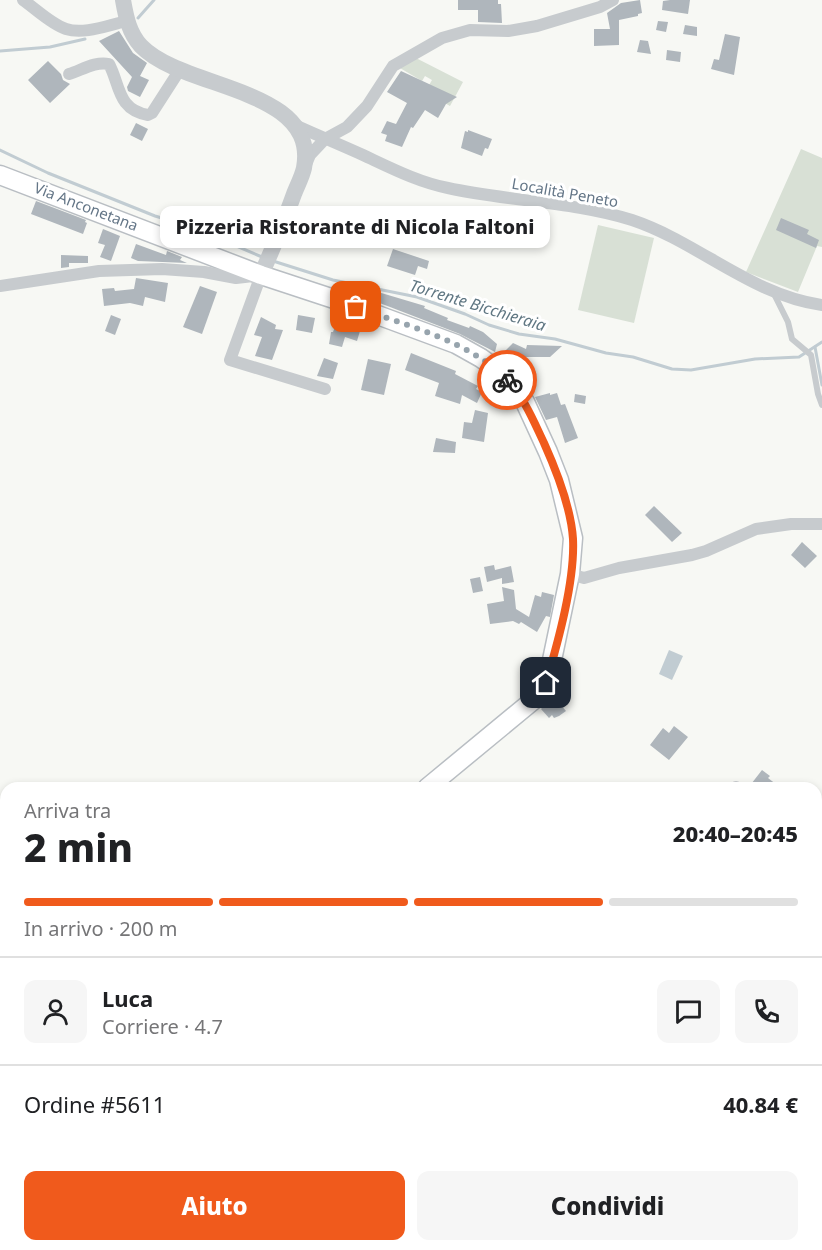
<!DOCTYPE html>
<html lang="it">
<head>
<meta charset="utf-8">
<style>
	body { margin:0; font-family:"Noto Sans",sans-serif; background:#f6f6f6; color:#202124; height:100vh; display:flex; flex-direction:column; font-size:22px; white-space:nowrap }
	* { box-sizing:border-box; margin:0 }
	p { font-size:20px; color:#757577 }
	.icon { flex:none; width:33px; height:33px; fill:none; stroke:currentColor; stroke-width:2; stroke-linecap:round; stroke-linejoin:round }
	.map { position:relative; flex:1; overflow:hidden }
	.drawer { position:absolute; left:0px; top:782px; width:822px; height:470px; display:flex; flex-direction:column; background:#fff; border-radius:18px 18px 0 0; box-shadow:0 3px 9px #0003 }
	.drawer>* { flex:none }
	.pin { position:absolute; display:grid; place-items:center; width:51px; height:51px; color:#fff; margin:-26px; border-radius:12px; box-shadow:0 3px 9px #0006 }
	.courier { position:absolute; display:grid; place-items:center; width:60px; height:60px; margin:-30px; border:4px solid #f05a1c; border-radius:50%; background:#fff; color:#222; box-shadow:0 2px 8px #0007 }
	.bubble { position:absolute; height:42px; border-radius:12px; background:#fff; box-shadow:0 3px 9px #0003; font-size:20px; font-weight:800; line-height:42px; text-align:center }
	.overview em { font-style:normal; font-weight:800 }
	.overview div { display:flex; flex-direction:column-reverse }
	.overview { display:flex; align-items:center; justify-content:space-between; height:102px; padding:0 24px }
	h1 { font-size:39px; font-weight:800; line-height:45px }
	.bar { display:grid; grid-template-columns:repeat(4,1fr); gap:9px 6px; align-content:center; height:72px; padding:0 24px }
	.bar i { height:8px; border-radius:4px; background:#e0e0e0 }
	.bar .current { background:#f05a1c }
	.bar p { grid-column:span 4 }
	.line { display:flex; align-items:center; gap:15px; padding:0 24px; border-top:2px solid #e0e0e0 }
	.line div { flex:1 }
	.round { display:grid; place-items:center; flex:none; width:63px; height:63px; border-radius:12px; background:#f6f6f6 }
	.cta { display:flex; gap:12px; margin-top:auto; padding:12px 24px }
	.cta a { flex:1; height:69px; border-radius:12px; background:#f05a1c; color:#fff; font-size:24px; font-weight:800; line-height:69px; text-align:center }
	.cta a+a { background:#f6f6f6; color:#202124 }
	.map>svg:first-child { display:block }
	.green { fill:#d8e0d5 }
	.water { fill:#c1ccd2 }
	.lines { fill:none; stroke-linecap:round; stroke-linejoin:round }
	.stream { stroke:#c1ccd2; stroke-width:3 }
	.building { fill:#afb6bc }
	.secondary-casing { stroke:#b9bec3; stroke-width:21 }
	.service { stroke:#c7cbce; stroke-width:6 }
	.minor { stroke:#c7cbce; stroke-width:12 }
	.tertiary { stroke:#c7cbce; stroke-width:16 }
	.secondary { stroke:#fff; stroke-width:18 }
	.done { stroke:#97a4ad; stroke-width:6; stroke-dasharray:0 10.8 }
	.route { stroke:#f05a1c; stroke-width:8 }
	.labels { text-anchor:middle; stroke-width:6; stroke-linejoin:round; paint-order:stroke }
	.street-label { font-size:15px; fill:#647687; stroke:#fff }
	.water-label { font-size:16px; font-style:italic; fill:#607783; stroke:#fff }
</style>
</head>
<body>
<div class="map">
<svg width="822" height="1250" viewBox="0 0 822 1250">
	<rect width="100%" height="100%" fill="#f7f8f4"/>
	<g class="green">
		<path d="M 414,57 L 463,82 L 450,106 L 425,92 L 432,80 L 425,76 L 422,81 L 400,68 Z"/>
		<path d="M 801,149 L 822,158 L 822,247 L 817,246 L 798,292 L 746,272 Z"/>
		<path d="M 598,225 L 654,238 L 634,323 L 578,310 Z"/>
	</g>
	<path class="water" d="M 669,650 L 683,656 L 672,680 L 659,674 Z"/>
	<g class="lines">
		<g class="stream">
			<path d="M 138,18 L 154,0"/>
			<path d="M 0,51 L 50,47 L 85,39"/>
			<path d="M 0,150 L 48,173 L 155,216 L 192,227 L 262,257"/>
			<path d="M 273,261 L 333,280 L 417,297 L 465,314 L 489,325 L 519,334 L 555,339 L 606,353 L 633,357 L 672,369 L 691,370 L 755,359 L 799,357 L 822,342"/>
			<path d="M 815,347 L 822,385"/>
			<path d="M 0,1214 L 6,1216"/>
			<path d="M 333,1245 L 341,1250"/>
			<path d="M 602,1245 L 608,1250"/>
			<path d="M 514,1250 L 524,1245"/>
		</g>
	</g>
	<g class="building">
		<path d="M 458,0 L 498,0 L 498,4 L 501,4 L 502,23 L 478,22 L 478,10 L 458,10 Z"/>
		<path d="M 640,0 L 642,13 L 638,14 L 638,16 L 619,20 L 619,45 L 594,46 L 594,29 L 610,29 L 607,13 L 621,3 Z"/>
		<path d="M 670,0 L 690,0 L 688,14 L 662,10 L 663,1 Z"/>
		<path d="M 658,21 L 668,22 L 666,32 L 656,30 Z"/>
		<path d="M 685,25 L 697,27 L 697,36 L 683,34 Z"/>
		<path d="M 119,31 L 133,53 L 147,63 L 140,76 L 149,80 L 140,97 L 128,91 L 127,87 L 132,77 L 99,41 Z"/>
		<path d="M 725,34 L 740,37 L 734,75 L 711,69 L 714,59 L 719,60 Z"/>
		<path d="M 640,40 L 648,41 L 651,54 L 637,52 Z"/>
		<path d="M 667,50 L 681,52 L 680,62 L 666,60 Z"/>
		<path d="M 48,61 L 61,74 L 63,80 L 70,84 L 50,103 L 28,80 Z"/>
		<path d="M 401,71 L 457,97 L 446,104 L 438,118 L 425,110 L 413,128 L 411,127 L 402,147 L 385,141 L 387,135 L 381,133 L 387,121 L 396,124 L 407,103 L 387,92 Z"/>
		<path d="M 136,123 L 148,129 L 142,141 L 130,135 Z"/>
		<path d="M 468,130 L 492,139 L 488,149 L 485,148 L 482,156 L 461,148 L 465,131 L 468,132 Z"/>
		<path d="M 36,201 L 86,220 L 85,222 L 87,223 L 83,234 L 31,214 Z"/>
		<path d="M 332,213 L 345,219 L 336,240 L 324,235 L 325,232 L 322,231 L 328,215 L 331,216 Z"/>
		<path d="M 781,218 L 809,230 L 807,234 L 819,240 L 816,248 L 776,230 Z"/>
		<path d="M 103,229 L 120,236 L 111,261 L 100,257 L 105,245 L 98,243 Z"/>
		<path d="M 136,244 L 166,255 L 167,251 L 182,257 L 180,260 L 187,263 L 138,261 L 131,258 Z"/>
		<path d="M 393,249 L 429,261 L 427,269 L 418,266 L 415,275 L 387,266 Z"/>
		<path d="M 61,255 L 88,256 L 88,263 L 69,263 L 69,267 L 61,268 Z"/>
		<path d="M 136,278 L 168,283 L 165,302 L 145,297 L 143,306 L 130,303 L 104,306 L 102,289 L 114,288 L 115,291 L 134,289 Z"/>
		<path d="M 200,286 L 217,292 L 202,334 L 183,327 Z"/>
		<path d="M 346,290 L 378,292 L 425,306 L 424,308 L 448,318 L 447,320 L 469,328 L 470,326 L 483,332 L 497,344 L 495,352 L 460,334 Z"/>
		<path d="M 111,315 L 121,319 L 115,335 L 105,331 Z"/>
		<path d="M 298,315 L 315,318 L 312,333 L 296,330 Z"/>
		<path d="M 339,316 L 362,324 L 357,341 L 345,337 L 342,347 L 329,344 L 331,332 L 333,332 Z"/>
		<path d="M 261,317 L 276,325 L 275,329 L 283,330 L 272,360 L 255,356 L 262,337 L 254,335 Z"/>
		<path d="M 513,343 L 526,349 L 527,345 L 562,346 L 550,357 L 522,357 L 536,372 L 513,367 L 500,356 Z"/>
		<path d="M 411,353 L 456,371 L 455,374 L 478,386 L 476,389 L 482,392 L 477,403 L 462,395 L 460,404 L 435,396 L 439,383 L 405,370 Z"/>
		<path d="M 324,358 L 338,363 L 333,379 L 317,376 Z"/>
		<path d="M 368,359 L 391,364 L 384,395 L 361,390 Z"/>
		<path d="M 550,393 L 550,395 L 557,393 L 561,405 L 565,404 L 578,438 L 565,443 L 557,417 L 546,420 L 535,397 Z"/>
		<path d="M 575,394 L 586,396 L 585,404 L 574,402 Z"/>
		<path d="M 475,410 L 488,413 L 484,442 L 462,438 L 464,422 L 472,423 Z"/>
		<path d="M 436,438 L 456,442 L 455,453 L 433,452 Z"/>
		<path d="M 654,506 L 682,533 L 672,542 L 645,515 Z"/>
		<path d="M 802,542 L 817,556 L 805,568 L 791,555 Z"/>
		<path d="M 494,565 L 495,570 L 511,566 L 514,582 L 502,584 L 502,578 L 487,582 L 484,567 Z"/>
		<path d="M 480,577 L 483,591 L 473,593 L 470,579 Z"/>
		<path d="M 502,587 L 514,590 L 516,609 L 529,617 L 535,595 L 541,597 L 542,592 L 554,595 L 550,617 L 546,616 L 537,632 L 521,622 L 519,624 L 513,621 L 490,624 L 487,604 L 504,601 Z"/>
		<path d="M 553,696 L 566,711 L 559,716 L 554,718 L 552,715 L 549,718 L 541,709 Z"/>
		<path d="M 674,726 L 688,737 L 669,760 L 650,745 L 663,728 L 669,733 Z"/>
		<path d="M 762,770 L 770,776 L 768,778 L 781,788 L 748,788 Z"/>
	</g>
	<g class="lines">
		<defs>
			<g id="secondary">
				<path d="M 0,175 L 261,275 L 337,300 L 456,344 L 481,358 L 499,371 L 525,402 L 548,452 L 559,480 L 573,538 L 570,574 L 552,660 L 546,683 L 536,698 L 427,788"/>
				<path d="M 816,1127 L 822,1131"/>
			</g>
		</defs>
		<use href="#secondary" class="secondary-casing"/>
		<path class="service" d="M 773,292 L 788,322 L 792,339 L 811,355 L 818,394 L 822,405"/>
		<g class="minor">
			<path d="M 23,0 C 36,9 51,24 66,29 C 84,35 108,25 127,21"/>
			<path d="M 69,74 C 82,70 95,61 109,64 C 120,84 117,110 148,115 L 152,113 L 179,71"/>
			<path d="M 297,126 C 319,136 341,145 363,155 C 391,168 418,182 448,188 C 507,201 575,202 632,220 C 698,242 751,295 822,305"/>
			<path d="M 305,167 L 310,155 L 325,139 L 347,127 L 367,106 L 393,66 L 442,38 L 470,30 L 508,31 L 537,26 L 600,7 L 613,0"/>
			<path d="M 0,286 L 99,271 L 162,269 L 204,272 L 236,278 L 261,275 L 230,360 L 325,389"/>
			<path d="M 570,574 L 584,578 L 619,568 L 692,555 L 706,551 L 756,529 L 791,524 L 822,524"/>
			<path d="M 736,788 L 736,787"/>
			<path d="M 816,955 L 822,957"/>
			<path d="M 627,1245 L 632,1250"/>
		</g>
		<path class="tertiary" d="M 123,0 C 126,17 129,33 141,46 C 183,90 319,87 304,168 C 302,177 297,186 294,194 C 284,222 273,248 261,275"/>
		<use href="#secondary" class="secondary"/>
	</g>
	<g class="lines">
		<path class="done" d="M 356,307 C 405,325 472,342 507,380"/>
		<path class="route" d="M 507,380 C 525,399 533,420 544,443 C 557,472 571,507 573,539 C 575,581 558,642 546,683"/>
	</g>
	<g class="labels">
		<g class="street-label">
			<text transform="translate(565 193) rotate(10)" y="5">Località Peneto</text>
			<text transform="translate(86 207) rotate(21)" y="5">Via Anconetana</text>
		</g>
		<g class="water-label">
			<text transform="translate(478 305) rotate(17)" y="6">Torrente Bicchieraia</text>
		</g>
	</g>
</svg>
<div class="pin" style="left:356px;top:307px;background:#ea580c"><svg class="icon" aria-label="bag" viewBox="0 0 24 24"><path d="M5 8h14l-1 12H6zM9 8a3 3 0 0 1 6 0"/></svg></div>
<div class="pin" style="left:546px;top:683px;background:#1f2937"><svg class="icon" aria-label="home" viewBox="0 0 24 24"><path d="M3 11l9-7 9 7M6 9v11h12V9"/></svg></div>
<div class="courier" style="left:507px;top:380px"><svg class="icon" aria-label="bike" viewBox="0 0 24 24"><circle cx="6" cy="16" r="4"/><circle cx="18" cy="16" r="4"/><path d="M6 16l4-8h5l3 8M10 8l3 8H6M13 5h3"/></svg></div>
<div class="bubble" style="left:160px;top:206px;width:390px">Pizzeria Ristorante di Nicola Faltoni</div>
<section class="drawer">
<div class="overview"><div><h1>2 min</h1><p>Arriva tra</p></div><em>20:40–20:45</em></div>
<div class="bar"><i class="current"></i><i class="current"></i><i class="current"></i><i></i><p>In arrivo · 200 m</p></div>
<div class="line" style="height:108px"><a class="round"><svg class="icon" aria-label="person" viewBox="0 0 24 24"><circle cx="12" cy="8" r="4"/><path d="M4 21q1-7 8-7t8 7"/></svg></a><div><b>Luca</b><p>Corriere · 4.7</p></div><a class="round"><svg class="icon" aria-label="chat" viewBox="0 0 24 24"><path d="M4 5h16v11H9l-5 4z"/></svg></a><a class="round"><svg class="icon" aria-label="phone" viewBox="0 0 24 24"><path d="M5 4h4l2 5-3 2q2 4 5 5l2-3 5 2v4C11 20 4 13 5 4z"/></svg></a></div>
<div class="line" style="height:78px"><div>Ordine #5611</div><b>40.84 €</b></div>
<div class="cta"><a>Aiuto</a><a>Condividi</a></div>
</section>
</div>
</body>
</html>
